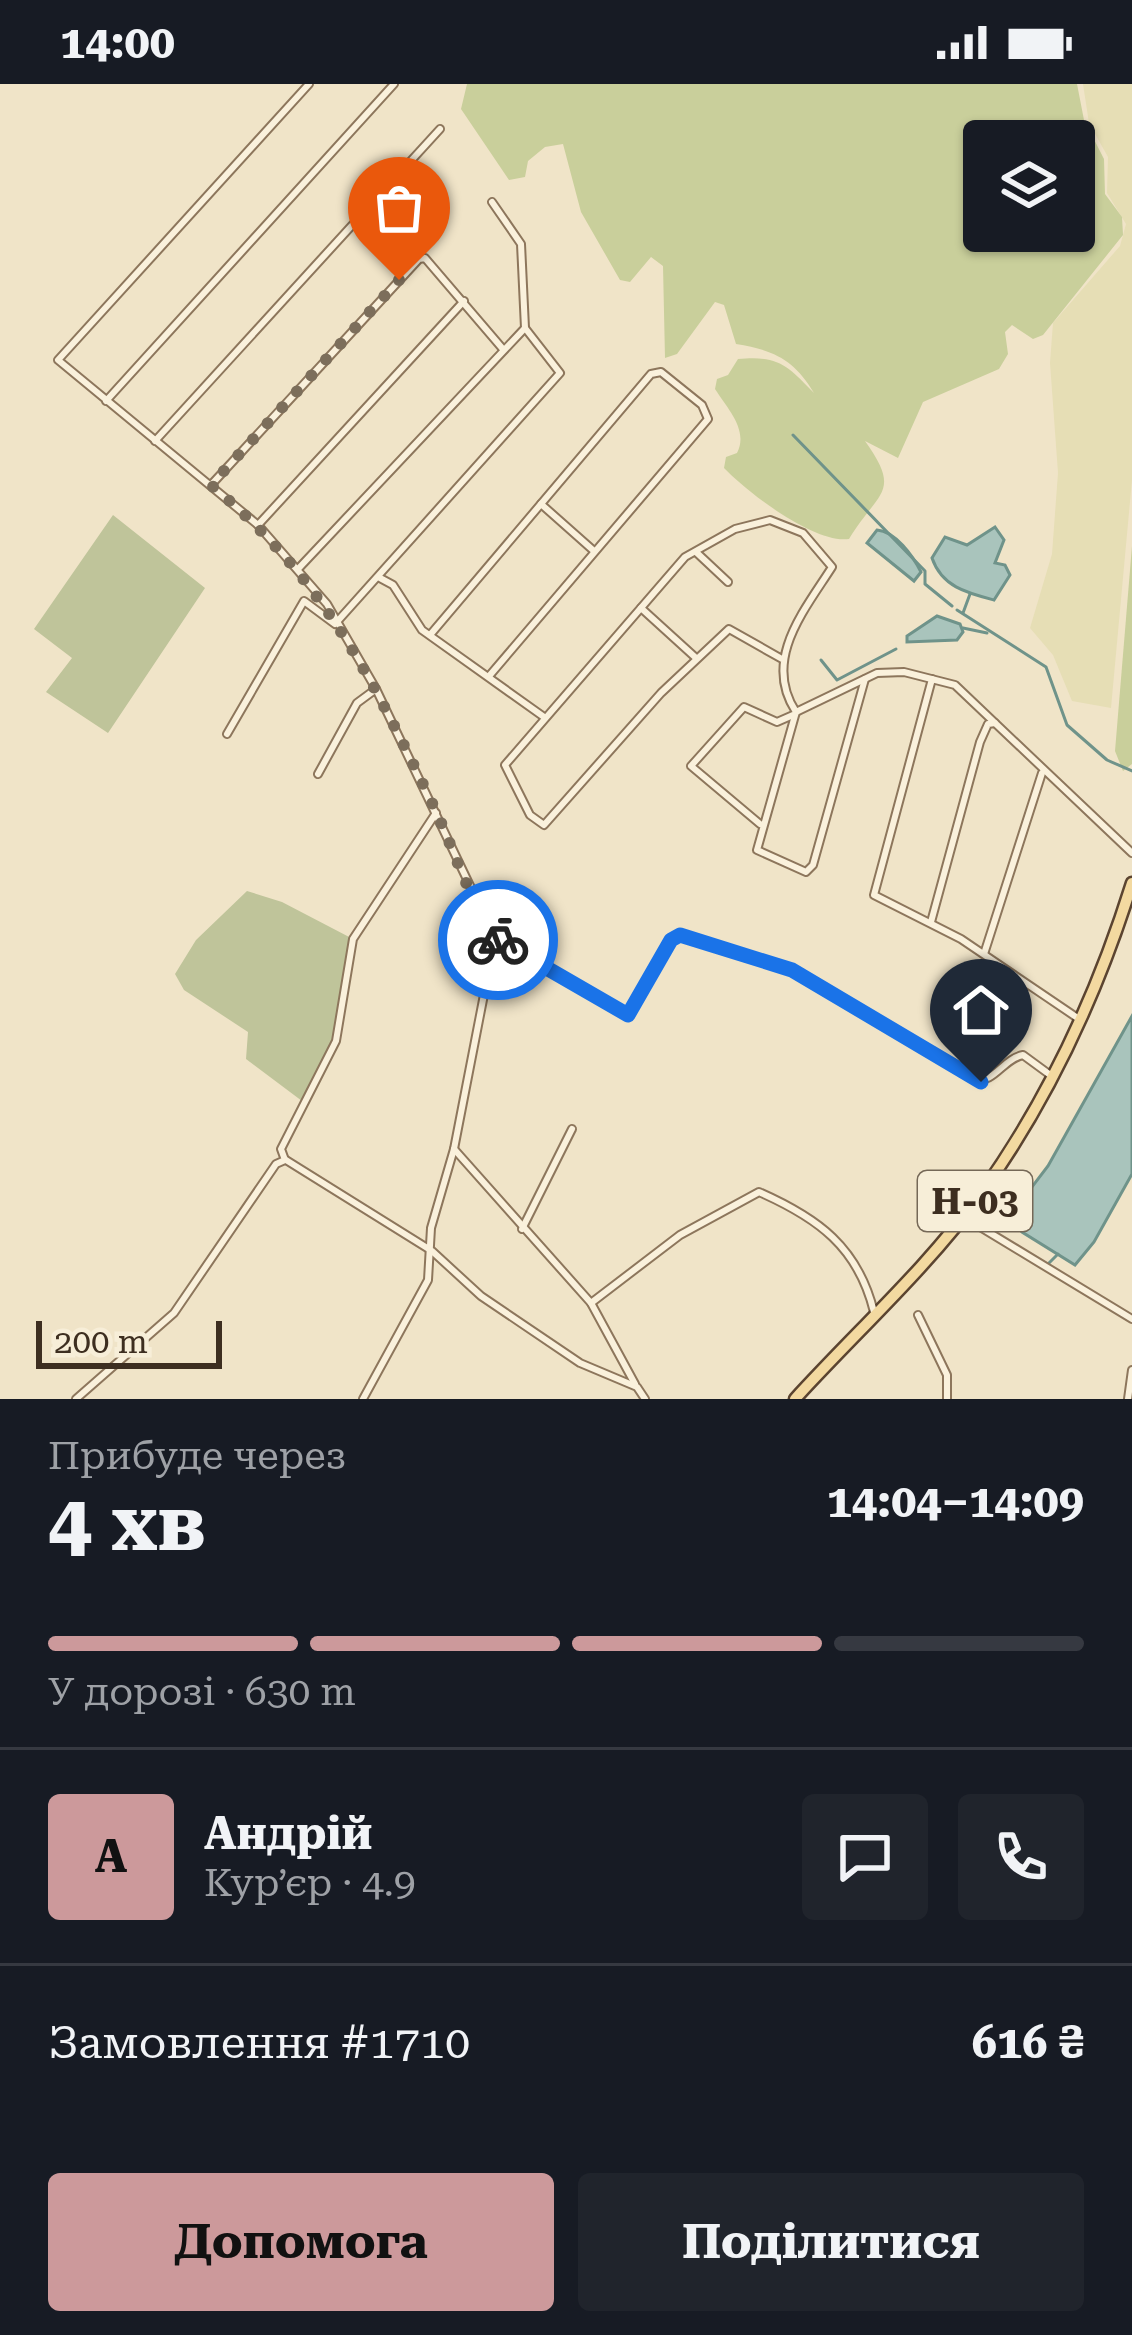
<!DOCTYPE html>
<html lang="uk">
<head>
<meta charset="utf-8">
<style>
	body { margin:0; font-family:"Roboto Serif",serif; background:#20242c; color:#f1f3f6; height:100vh; display:flex; flex-direction:column; font-size:45px; white-space:nowrap }
	* { box-sizing:border-box; margin:0 }
	p { font-size:39px; color:#9ea1a6 }
	.icon { flex:none; width:66px; height:66px; fill:none; stroke:currentColor; stroke-width:2; stroke-linecap:round; stroke-linejoin:round }
	.map { position:relative; height:1315px; overflow:hidden }
	.side { display:flex; flex-direction:column; background:#171b24; flex:1 }
	.side>* { flex:none }
	.buttons { position:absolute; left:963px; top:36px; display:grid; gap:24px }
	.buttons a { display:grid; place-items:center; width:132px; height:132px; border-radius:12px; background:#171b24; box-shadow:0 3px 9px #0004; font-size:60px }
	.scale { position:absolute; left:36px; bottom:30px; width:186px; box-sizing:border-box; padding-left:12px; border:6px solid #3d2e20; border-top:0; font-size:33px; line-height:42px; white-space:nowrap; color:#3d2e20; -webkit-text-stroke:9px #f7eed8; paint-order:stroke }
	.pin { position:absolute; display:grid; place-items:center; width:102px; height:102px; color:#fff; margin:-123px -51px; border-radius:50% 50% 50% 0; rotate:-45deg; box-shadow:0 0 12px #0007 }
	.pin .icon { rotate:45deg }
	.courier { position:absolute; display:grid; place-items:center; width:120px; height:120px; margin:-60px; border:9px solid #1a73e8; border-radius:50%; background:#fff; color:#222; box-shadow:0 3px 15px #0007 }
	.head em { font-style:normal; font-weight:700 }
	.head div { display:flex; flex-direction:column-reverse }
	.head { display:flex; align-items:center; justify-content:space-between; height:204px; padding:0 48px }
	h1 { font-size:78px; font-weight:700; line-height:90px }
	.bar { display:grid; grid-template-columns:repeat(4,1fr); gap:18px 12px; align-content:center; height:144px; padding:0 48px }
	.bar i { height:15px; border-radius:9px; background:#363941 }
	.bar .on { background:#cc999b }
	.bar p { grid-column:span 4 }
	.line { display:flex; align-items:center; gap:30px; padding:0 48px; border-top:3px solid #363941 }
	.line div { flex:1 }
	.round { display:grid; place-items:center; flex:none; width:126px; height:126px; border-radius:12px; background:#20242c }
	.action { display:flex; gap:24px; margin-top:auto; padding:24px 48px }
	.action a { flex:1; height:138px; border-radius:12px; background:#cc999b; color:#111; font-size:48px; font-weight:700; line-height:138px; text-align:center }
	.action a+a { background:#20242c; color:#f1f3f6 }
	.status { display:flex; justify-content:space-between; align-items:center; height:84px; padding:0 60px; background:#171b24; direction:ltr }
	.status svg { height:33px; fill:currentColor }
	.map>svg:first-child { display:block }
	.farmland { fill:#e6deb5 }
	.green { fill:#c9cf9b; fill-rule:evenodd }
	.cemetery { fill:#bfc49a }
	.water { fill:#a9c4bc; stroke:#6f938a; stroke-width:3 }
	.lines { fill:none; stroke-linecap:round; stroke-linejoin:round }
	.stream { stroke:#6f938a; stroke-width:3 }
	.street-casing { stroke:#8d765c; stroke-width:10 }
	.primary-casing { stroke:#5b4430; stroke-width:15 }
	.street { stroke:#faf1dc; stroke-width:6 }
	.primary { stroke:#f3d9a0; stroke-width:10 }
	.done { stroke:#7c6e5b; stroke-width:12; stroke-dasharray:0 21.6 }
	.route { stroke:#1a73e8; stroke-width:15 }
	.labels { text-anchor:middle; stroke-width:9; stroke-linejoin:round; paint-order:stroke }
	.shield { fill:#f7eed8; stroke:#756857; stroke-width:3 }
	.shield-label { font-size:36px; font-weight:bold; fill:#3d2e20 }
</style>
</head>
<body>
<div class="status"><b>14:00</b><svg viewBox="0 0 49 12"><path d="M0 12V9h3v3zM5 12V6h3v6zM10 12V3h3v9zM15 12V0h3v12zM26 1h20v11H26zM47 4h2v5h-2z"/></svg></div>
<div class="map">
<svg width="1132" height="1315" viewBox="0 0 1132 1315">
	<rect width="100%" height="100%" fill="#f0e4c8"/>
	<path class="farmland" d="M 1083,0 L 1132,0 L 1132,396 L 1111,624 L 1072,617 L 1053,571 L 1030,544 L 1052,470 L 1058,389 L 1050,279 L 1053,239 L 1120,162 L 1126,140 L 1107,109 L 1108,73 L 1089,39 Z"/>
	<g class="green">
		<path d="M 467,0 L 1077,0 L 1084,36 L 1104,75 L 1105,110 L 1122,133 L 1123,151 L 1043,251 L 1033,255 L 1012,241 L 1005,248 L 1008,270 L 999,285 L 923,318 L 898,374 L 865,357 C 902,409 879,406 849,455 C 815,460 748,409 724,384 L 726,373 L 737,369 C 749,346 727,324 715,305 L 717,295 L 728,291 L 738,275 C 779,271 788,282 814,309 C 795,277 775,266 736,260 L 724,221 L 715,218 L 677,270 L 665,274 L 663,182 L 651,173 L 630,198 L 620,196 L 581,128 L 563,60 L 545,63 L 528,77 L 525,93 L 509,96 L 461,25 ZM 984,57 L 1074,57 L 1074,147 L 984,147 Z"/>
		<path d="M 1132,462 L 1132,680 L 1123,687 L 1115,667 Z"/>
	</g>
	<g class="cemetery">
		<path d="M 113,431 L 205,504 L 108,649 L 46,608 L 72,574 L 34,545 Z"/>
		<path d="M 247,807 L 282,818 L 353,855 L 341,937 L 306,1020 L 246,975 L 248,948 L 184,906 L 175,890 L 196,856 Z"/>
	</g>
	<g class="water">
		<path d="M 995,443 L 1004,456 L 995,479 L 1005,481 L 1010,491 L 994,516 C 967,509 942,503 932,474 L 945,453 L 967,461 Z"/>
		<path d="M 877,446 C 895,447 913,472 921,488 L 914,497 L 867,459 Z"/>
		<path d="M 937,532 L 960,540 L 963,548 L 957,556 L 907,558 L 907,552 Z"/>
		<path d="M 1132,932 L 1132,1090 L 1094,1158 L 1075,1181 L 1022,1148 L 1009,1133 L 1048,1082 Z"/>
	</g>
	<g class="lines">
		<g class="stream">
			<path d="M 793,351 L 925,487 L 925,500 L 952,522"/>
			<path d="M 957,526 L 1046,583 L 1067,641 L 1107,676 L 1132,687"/>
			<path d="M 963,529 L 970,510"/>
			<path d="M 963,544 L 987,549"/>
			<path d="M 821,576 L 837,596 L 896,565"/>
			<path d="M 1049,1179 L 1058,1170"/>
		</g>
		<defs>
			<g id="street">
				<path d="M 309,0 L 58,276 L 258,441 L 327,520 L 376,605 L 495,854 L 454,1065 L 431,1144 L 428,1196 L 363,1315"/>
				<path d="M 106,317 L 394,0"/>
				<path d="M 155,357 L 440,45"/>
				<path d="M 211,401 L 419,175 L 425,174 L 502,264"/>
				<path d="M 541,420 L 594,467"/>
				<path d="M 258,441 L 464,217"/>
				<path d="M 696,468 L 728,498"/>
				<path d="M 298,485 L 525,244 L 521,160 L 492,118"/>
				<path d="M 380,494 L 393,501 L 422,546 L 544,633"/>
				<path d="M 641,524 L 696,574"/>
				<path d="M 430,551 L 651,290 L 661,288 L 702,321 L 708,335 L 490,591"/>
				<path d="M 782,575 L 729,545 L 661,609 L 544,741 L 530,731 L 505,681 L 685,473 L 735,445 L 770,436 L 803,449 L 832,483 C 804,527 762,576 796,628 L 877,589 L 904,588 L 955,601 L 1132,769"/>
				<path d="M 932,595 L 874,811 L 961,855 L 1079,935"/>
				<path d="M 796,628 L 757,766 L 806,788 L 813,781 L 865,595"/>
				<path d="M 227,650 L 304,517 L 335,540 L 560,289 L 525,244"/>
				<path d="M 318,690 L 357,619 L 376,605"/>
				<path d="M 760,740 L 691,682 L 744,623 L 777,638 L 793,631"/>
				<path d="M 931,838 L 980,658 L 988,640 L 995,639"/>
				<path d="M 495,854 L 629,931 L 672,856 L 680,851 L 792,885 L 974,996 C 994,1000 1003,975 1023,971 L 1053,993"/>
				<path d="M 984,870 L 1042,689"/>
				<path d="M 454,1065 L 591,1219 L 635,1300"/>
				<path d="M 286,1076 L 432,1167 L 481,1212 L 580,1279 L 637,1303 L 645,1315"/>
				<path d="M 962,1132 L 1132,1235"/>
				<path d="M 522,1145 L 572,1045"/>
				<path d="M 591,1219 L 680,1151 L 759,1108 C 818,1134 858,1163 874,1228"/>
				<path d="M 918,1231 L 947,1291 L 947,1315"/>
				<path d="M 76,1315 L 174,1229 L 276,1080 L 285,1076 L 281,1065 L 336,957 L 353,855 L 436,729"/>
				<path d="M 1128,1315 L 1132,1286"/>
			</g>
			<path id="primary" d="M 795,1315 C 856,1248 927,1184 980,1111 C 1049,1015 1097,911 1132,799"/>
		</defs>
		<use href="#street" class="street-casing"/>
		<use href="#primary" class="primary-casing"/>
		<use href="#street" class="street"/>
		<use href="#primary" class="primary"/>
	</g>
	<g class="lines">
		<path class="done" d="M 399,196 L 211,401 C 325,496 371,593 434,723 C 454,765 470,820 498,856"/>
		<path class="route" d="M 498,856 L 628,931 L 671,856 L 680,851 L 792,886 L 981,998"/>
	</g>
	<g class="labels">
		<rect class="shield" x="918" y="1087" width="114" height="60" rx="9"/>
		<g class="shield-label">
			<text x="975" y="1130">Н-03</text>
		</g>
	</g>
</svg>
<div class="buttons">
<a><svg class="icon" aria-label="layers" viewBox="0 0 24 24"><path d="M12 4l9 5-9 5-9-5zM3 14l9 5 9-5"/></svg></a>
</div>
<div class="scale">200 m</div>
<div class="pin" style="left:399px;top:196px;background:#ea580c"><svg class="icon" aria-label="bag" viewBox="0 0 24 24"><path d="M5 8h14l-1 12H6zM9 8a3 3 0 0 1 6 0"/></svg></div>
<div class="pin" style="left:981px;top:998px;background:#1f2937"><svg class="icon" aria-label="home" viewBox="0 0 24 24"><path d="M3 11l9-7 9 7M6 9v11h12V9"/></svg></div>
<div class="courier" style="left:498px;top:856px"><svg class="icon" aria-label="bike" viewBox="0 0 24 24"><circle cx="6" cy="16" r="4"/><circle cx="18" cy="16" r="4"/><path d="M6 16l4-8h5l3 8M10 8l3 8H6M13 5h3"/></svg></div>
</div>
<section class="side">
<div class="head"><div><h1>4 хв</h1><p>Прибуде через</p></div><em>14:04–14:09</em></div>
<div class="bar"><i class="on"></i><i class="on"></i><i class="on"></i><i></i><p>У дорозі · 630 m</p></div>
<div class="line" style="height:216px"><b class="round" style="background:#cc999b;color:#111">А</b><div><b>Андрій</b><p>Кур’єр · 4.9</p></div><a class="round"><svg class="icon" aria-label="chat" viewBox="0 0 24 24"><path d="M4 5h16v11H9l-5 4z"/></svg></a><a class="round"><svg class="icon" aria-label="phone" viewBox="0 0 24 24"><path d="M5 4h4l2 5-3 2q2 4 5 5l2-3 5 2v4C11 20 4 13 5 4z"/></svg></a></div>
<div class="line" style="height:156px"><div>Замовлення #1710</div><b>616 ₴</b></div>
<div class="action"><a>Допомога</a><a>Поділитися</a></div>
</section>
</body>
</html>
